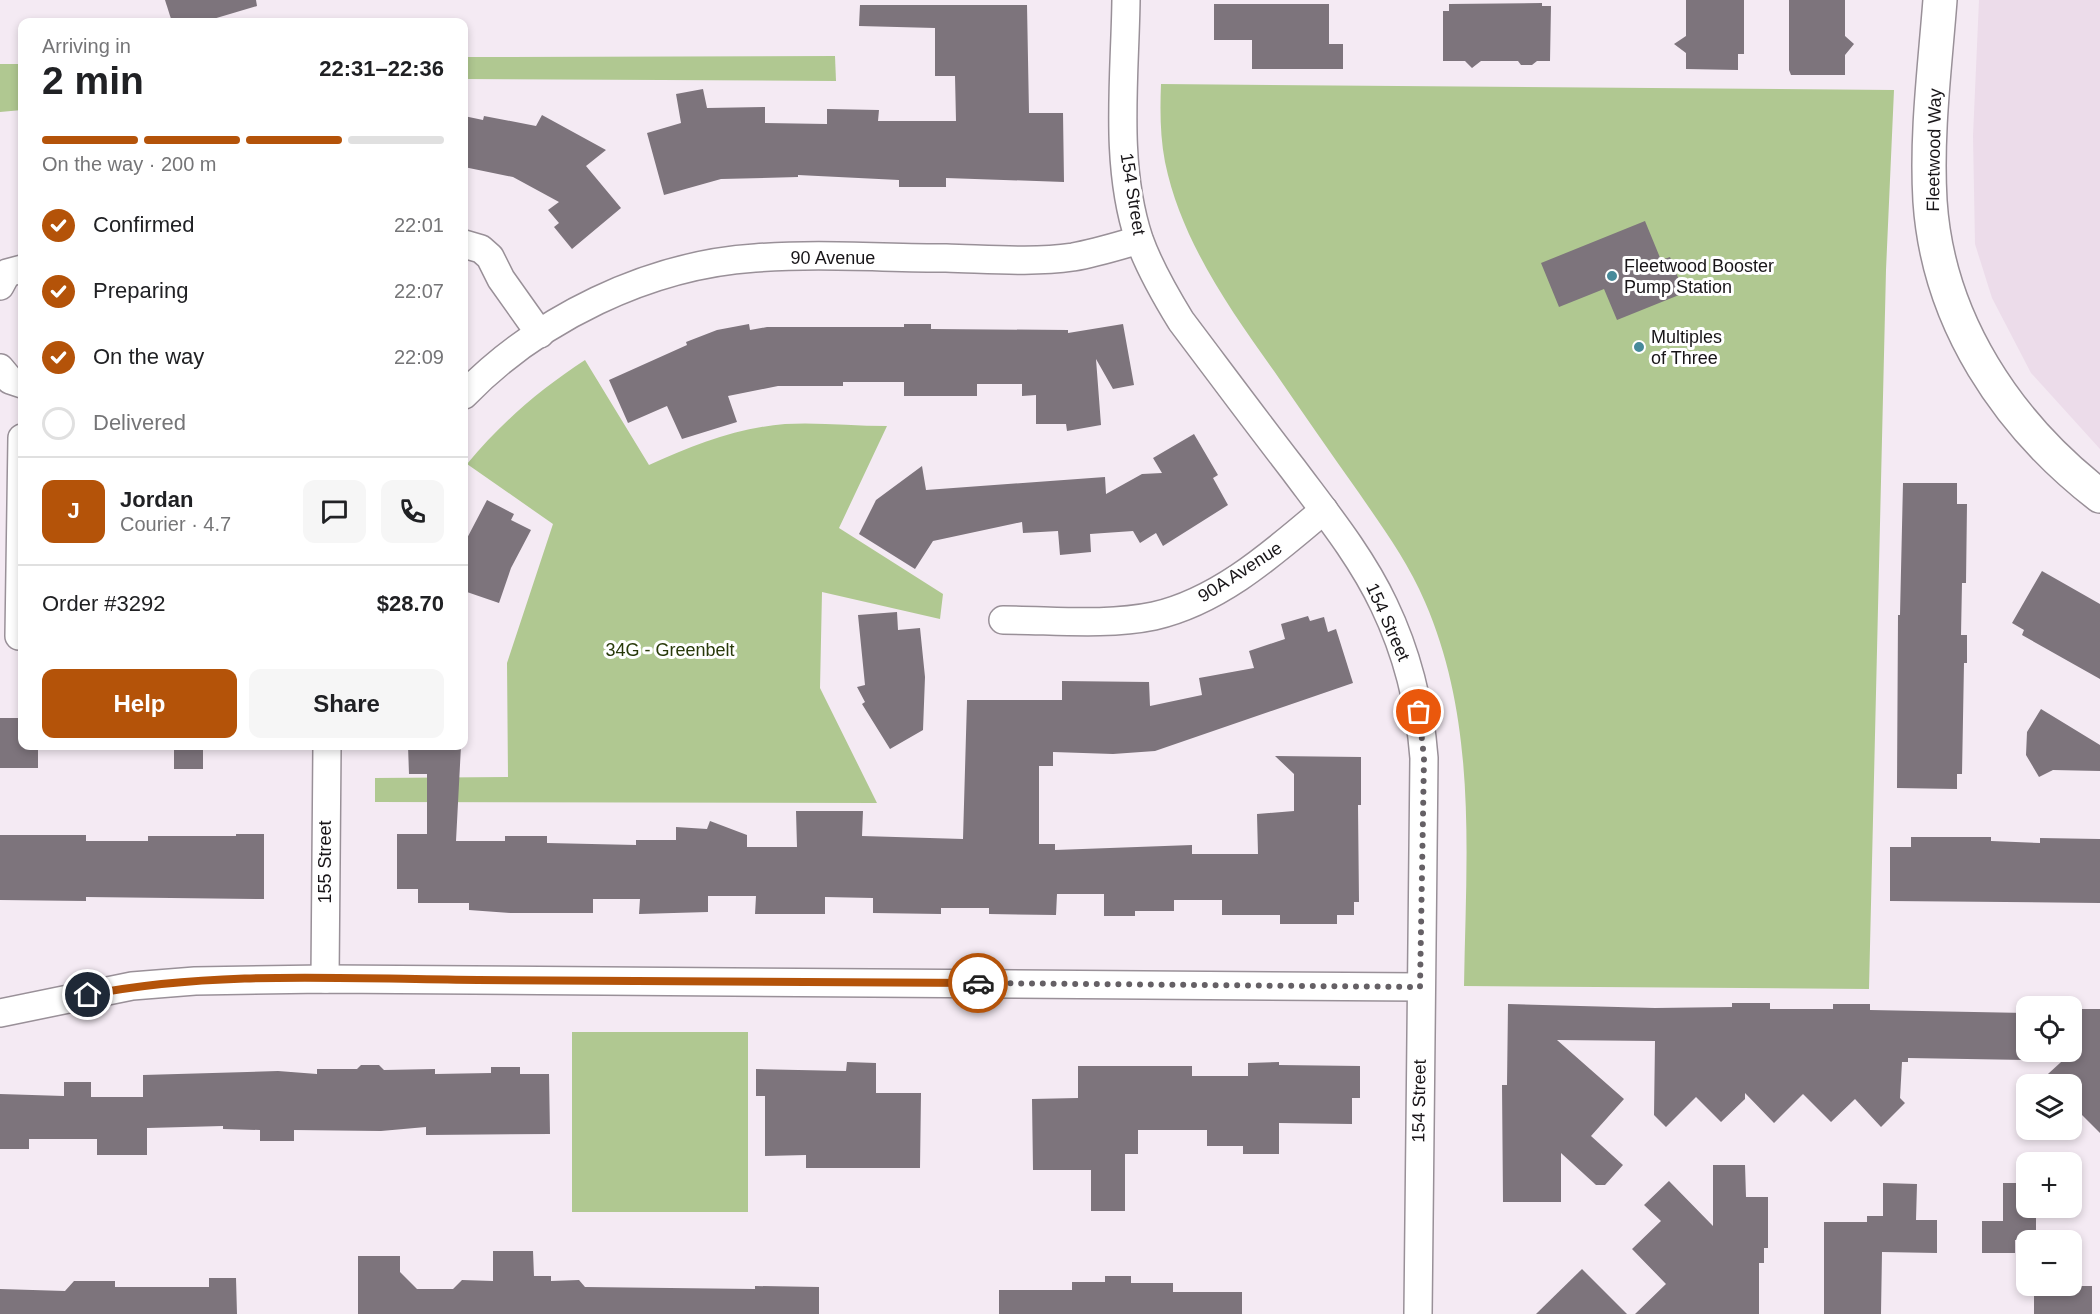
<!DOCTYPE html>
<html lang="en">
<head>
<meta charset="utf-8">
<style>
	body { margin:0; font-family:Arial,sans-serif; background:#f6f6f6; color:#202124; height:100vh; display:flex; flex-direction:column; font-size:22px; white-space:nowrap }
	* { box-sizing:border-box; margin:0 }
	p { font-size:20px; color:#757577 }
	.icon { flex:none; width:33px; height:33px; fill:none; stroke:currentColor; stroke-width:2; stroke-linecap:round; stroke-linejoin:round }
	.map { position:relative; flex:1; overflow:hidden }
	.panel { position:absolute; left:18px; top:18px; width:450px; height:732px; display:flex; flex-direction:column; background:#fff; border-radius:12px; box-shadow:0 3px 9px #0003 }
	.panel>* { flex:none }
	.buttons { position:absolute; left:2016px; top:996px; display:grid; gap:12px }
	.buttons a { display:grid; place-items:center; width:66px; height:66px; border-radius:12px; background:#fff; box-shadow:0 3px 9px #0003; font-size:30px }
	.pin { position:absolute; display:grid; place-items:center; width:51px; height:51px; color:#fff; margin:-26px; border:3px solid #fff; border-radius:50%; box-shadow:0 2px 6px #0007 }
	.courier { position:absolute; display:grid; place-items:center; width:60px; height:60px; margin:-30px; border:4px solid #b45309; border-radius:50%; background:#fff; color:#222; box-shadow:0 2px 8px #0007 }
	.summary em { font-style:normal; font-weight:800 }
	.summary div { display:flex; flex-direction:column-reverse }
	.summary { display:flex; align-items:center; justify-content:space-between; height:102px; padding:0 24px }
	h1 { font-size:39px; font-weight:800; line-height:45px }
	.bar { display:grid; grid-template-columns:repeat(4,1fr); gap:9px 6px; align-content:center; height:72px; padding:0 24px }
	.bar i { height:8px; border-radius:4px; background:#e0e0e0 }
	.bar .current { background:#b45309 }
	.bar p { grid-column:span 4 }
	.line { display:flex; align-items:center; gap:15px; padding:0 24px; border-top:2px solid #e0e0e0 }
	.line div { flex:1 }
	.round { display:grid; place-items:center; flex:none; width:63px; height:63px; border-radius:12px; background:#f6f6f6 }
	ol { padding:0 24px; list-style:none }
	li { display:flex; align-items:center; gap:18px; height:66px }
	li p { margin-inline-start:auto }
	li .icon { padding:6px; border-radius:50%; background:#b45309; color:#fff; stroke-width:4 }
	li:last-child { color:#757577 }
	li i { width:33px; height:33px; border:3px solid #e0e0e0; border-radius:50% }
	.cta { display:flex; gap:12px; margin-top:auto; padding:12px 24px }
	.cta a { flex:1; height:69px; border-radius:12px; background:#b45309; color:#fff; font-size:24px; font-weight:800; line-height:69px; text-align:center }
	.cta a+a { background:#f6f6f6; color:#202124 }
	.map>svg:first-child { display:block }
	.built { fill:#ecdcea }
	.green { fill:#b0c891 }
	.building { fill:#7d747c }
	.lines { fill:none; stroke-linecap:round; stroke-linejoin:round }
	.street-casing { stroke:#999098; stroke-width:30 }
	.secondary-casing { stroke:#999098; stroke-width:36 }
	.street { stroke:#fff; stroke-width:27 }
	.secondary { stroke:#fff; stroke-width:33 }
	.done { stroke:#656065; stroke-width:6; stroke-dasharray:0 10.8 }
	.route { stroke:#b45309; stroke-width:8 }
	.poi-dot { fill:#478a9a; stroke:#fff; stroke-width:2 }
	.labels { text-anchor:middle; stroke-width:6; stroke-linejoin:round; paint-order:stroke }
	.street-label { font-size:18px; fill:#181518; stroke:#fff }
	.poi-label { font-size:18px; fill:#181518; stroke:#fff; text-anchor:start }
	.park-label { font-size:18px; fill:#283909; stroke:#fff }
</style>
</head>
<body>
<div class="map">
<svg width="2100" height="1314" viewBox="0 0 2100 1314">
	<rect width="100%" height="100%" fill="#f4eaf3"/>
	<path class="built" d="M 1979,0 L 2100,0 L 2100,449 L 2031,373 L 1992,298 L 1975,244 L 1973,136 Z"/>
	<g class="green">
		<path d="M 835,56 L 836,81 L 464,79 L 464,57 Z"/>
		<path d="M 0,64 L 22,64 L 22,110 L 0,112 Z"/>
		<path d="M 1161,84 L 1894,90 L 1886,270 L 1869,989 L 1464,986 C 1466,857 1478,724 1425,602 C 1408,562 1383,528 1359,493 C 1330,452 1302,412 1274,371 C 1229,308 1181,240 1165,162 C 1160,136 1160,110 1161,84 Z"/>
		<path d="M 585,360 L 649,465 C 693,445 737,428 785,424 C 818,422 853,426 887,426 L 839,528 L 943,594 L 940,619 L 822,592 L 820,688 L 877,803 L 375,802 L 375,778 L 508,777 L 507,663 L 553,524 L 467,464 C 502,422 539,390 585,360 Z"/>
		<rect x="572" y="1032" width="176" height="180"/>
	</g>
	<g class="building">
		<path d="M 165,0 L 256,0 L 257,6 L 203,22 L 172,22 Z"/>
		<path d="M 1686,0 L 1744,0 L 1744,54 L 1738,54 L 1738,70 L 1686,69 L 1686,53 L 1674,44 L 1686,36 Z"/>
		<path d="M 1789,0 L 1845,0 L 1845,36 L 1854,44 L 1845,55 L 1845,75 L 1791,75 L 1789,70 Z"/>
		<path d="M 1542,3 L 1542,6 L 1551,6 L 1550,61 L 1537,61 L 1532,65 L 1521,65 L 1518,61 L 1481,61 L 1472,68 L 1465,61 L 1443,61 L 1443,11 L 1449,11 L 1449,4 Z"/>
		<path d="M 1214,4 L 1329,4 L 1329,44 L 1343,44 L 1343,69 L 1252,69 L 1252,40 L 1214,40 Z"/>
		<path d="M 860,5 L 1027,5 L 1029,113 L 1063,113 L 1064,182 L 946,178 L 946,187 L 899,187 L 899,180 L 798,175 L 798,177 L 721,179 L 664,195 L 647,133 L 681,123 L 676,94 L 703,89 L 707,108 L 765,107 L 765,123 L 827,124 L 827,109 L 879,110 L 878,121 L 956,121 L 955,76 L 935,76 L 935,28 L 859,26 Z"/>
		<path d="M 542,115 L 606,150 L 586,166 L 621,208 L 572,249 L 554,227 L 559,223 L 548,210 L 559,202 L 513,177 L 464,167 L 464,116 L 483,120 L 484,116 L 536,126 Z"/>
		<path d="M 1645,221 L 1661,260 L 1670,257 L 1684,293 L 1617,320 L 1604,289 L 1559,307 L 1541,263 Z"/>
		<path d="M 749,324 L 750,330 L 767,327 L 904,327 L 904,324 L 931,324 L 931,329 L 1068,330 L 1068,333 L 1123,324 L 1134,385 L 1113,389 L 1096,359 L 1101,425 L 1067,431 L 1066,424 L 1036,424 L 1036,395 L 1022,396 L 1022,384 L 977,384 L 977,396 L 904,396 L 904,382 L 843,382 L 843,386 L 778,386 L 728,396 L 737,422 L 682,439 L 667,406 L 628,423 L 609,380 L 687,345 L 686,342 L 717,330 Z"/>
		<path d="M 1194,434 L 1218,475 L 1213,478 L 1228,505 L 1163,546 L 1156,533 L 1140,543 L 1133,531 L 1090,534 L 1091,552 L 1060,555 L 1058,531 L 1023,533 L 1022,522 L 933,541 L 915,569 L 859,534 L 876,500 L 922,466 L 926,490 L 1105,477 L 1106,494 L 1142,474 L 1162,473 L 1153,458 Z"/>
		<path d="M 1903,483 L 1957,483 L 1957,504 L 1967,504 L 1966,583 L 1962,583 L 1961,635 L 1967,635 L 1967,663 L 1964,663 L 1962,774 L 1957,774 L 1957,789 L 1897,788 L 1898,615 L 1900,615 Z"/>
		<path d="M 487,500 L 514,514 L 511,520 L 531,530 L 511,568 L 499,603 L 464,591 L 464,544 Z"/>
		<path d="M 2042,571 L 2100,604 L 2100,679 L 2022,635 L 2024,630 L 2012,623 Z"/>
		<path d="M 897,612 L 898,630 L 920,628 L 925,677 L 923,730 L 890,749 L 862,704 L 865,702 L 857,687 L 865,685 L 858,615 Z"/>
		<path d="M 1308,616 L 1310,621 L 1324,617 L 1328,632 L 1336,629 L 1353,683 L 1155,751 L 1113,754 L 1053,752 L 1053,766 L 1039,766 L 1039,844 L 1055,844 L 1055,850 L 1192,845 L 1192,854 L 1258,854 L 1257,814 L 1294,811 L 1294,774 L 1275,756 L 1361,757 L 1361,805 L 1358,805 L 1359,902 L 1354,902 L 1354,915 L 1337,915 L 1337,924 L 1280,924 L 1280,915 L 1222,915 L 1222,900 L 1174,900 L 1174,911 L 1135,911 L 1135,916 L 1104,916 L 1104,894 L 1057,894 L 1056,915 L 989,914 L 989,908 L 941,908 L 941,914 L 873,913 L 873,898 L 825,897 L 825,914 L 755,914 L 756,896 L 708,896 L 708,912 L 639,914 L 640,899 L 593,899 L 593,913 L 510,913 L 469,910 L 469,903 L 418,903 L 418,889 L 397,889 L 397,834 L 427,834 L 427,774 L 409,774 L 408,746 L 461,746 L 456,841 L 505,841 L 505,836 L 547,836 L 547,843 L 636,845 L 636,840 L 676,840 L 676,827 L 707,829 L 710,821 L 747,835 L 747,847 L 797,847 L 796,811 L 863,811 L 862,836 L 963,839 L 967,700 L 1062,700 L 1062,681 L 1149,682 L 1150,706 L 1202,695 L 1199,678 L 1254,668 L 1249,651 L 1285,639 L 1281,624 Z"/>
		<path d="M 2041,709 L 2100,745 L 2100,771 L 2053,770 L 2039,777 L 2026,755 L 2027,732 Z"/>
		<path d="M 0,718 L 22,718 L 22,746 L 38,746 L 38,768 L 0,768 Z"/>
		<rect x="174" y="746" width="29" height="23"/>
		<path d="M 236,834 L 264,834 L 264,899 L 86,897 L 86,901 L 0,900 L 0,835 L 86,835 L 86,841 L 148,841 L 148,836 L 236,836 Z"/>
		<path d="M 1911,837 L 1991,837 L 1991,841 L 2040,843 L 2040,838 L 2100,839 L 2100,903 L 1890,901 L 1890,847 L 1911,847 Z"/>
		<path d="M 1732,1003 L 1770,1003 L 1770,1009 L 1833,1009 L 1833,1004 L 1870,1004 L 1870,1010 L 2026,1013 L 2026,1060 L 1908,1058 L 1908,1062 L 1902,1062 L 1900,1098 L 1905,1103 L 1881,1127 L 1855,1099 L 1831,1122 L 1803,1094 L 1774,1123 L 1745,1093 L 1745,1099 L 1721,1122 L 1696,1097 L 1666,1127 L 1654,1115 L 1655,1041 L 1557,1040 L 1624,1099 L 1591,1136 L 1623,1165 L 1605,1185 L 1596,1185 L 1561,1153 L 1561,1202 L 1503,1202 L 1502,1085 L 1507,1085 L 1508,1004 L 1655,1008 L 1732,1007 Z"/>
		<path d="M 2072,1009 L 2100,1009 L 2100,1133 L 2072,1105 L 2072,1084 L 2037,1084 L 2072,1052 Z"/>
		<path d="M 847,1062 L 876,1063 L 876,1093 L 921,1093 L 920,1168 L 806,1168 L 806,1155 L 765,1156 L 765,1096 L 756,1096 L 756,1069 L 846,1071 Z"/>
		<path d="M 1279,1062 L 1279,1065 L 1360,1066 L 1360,1098 L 1352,1098 L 1352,1124 L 1279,1123 L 1279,1154 L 1243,1154 L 1243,1146 L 1207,1146 L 1207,1130 L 1138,1130 L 1138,1154 L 1125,1154 L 1125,1211 L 1091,1211 L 1091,1170 L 1033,1170 L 1032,1099 L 1078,1098 L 1078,1066 L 1192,1066 L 1192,1076 L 1248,1076 L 1248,1063 Z"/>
		<path d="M 361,1065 L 379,1065 L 384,1070 L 435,1069 L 435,1074 L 491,1073 L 491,1067 L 520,1067 L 520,1074 L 549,1074 L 550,1134 L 426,1135 L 426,1127 L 381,1131 L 294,1130 L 294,1141 L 260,1141 L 260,1130 L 223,1129 L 223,1126 L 147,1128 L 147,1155 L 97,1155 L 97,1139 L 29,1139 L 29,1149 L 0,1149 L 0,1094 L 64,1096 L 64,1082 L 91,1082 L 91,1097 L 143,1097 L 143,1075 L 278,1071 L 317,1074 L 317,1069 L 357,1069 Z"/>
		<path d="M 1713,1165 L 1745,1165 L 1746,1197 L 1768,1197 L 1768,1248 L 1764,1248 L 1764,1263 L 1759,1263 L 1759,1314 L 1635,1314 L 1666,1284 L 1632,1249 L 1661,1221 L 1644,1205 L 1669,1181 L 1713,1226 Z"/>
		<path d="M 1883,1183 L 1917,1184 L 1916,1220 L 1937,1220 L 1937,1253 L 1882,1252 L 1881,1314 L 1824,1314 L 1824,1222 L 1867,1222 L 1867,1216 L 1883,1216 Z"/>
		<path d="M 2003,1183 L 2026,1183 L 2026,1208 L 2036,1208 L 2036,1240 L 2015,1240 L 2015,1253 L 1982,1253 L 1982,1221 L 2003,1221 Z"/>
		<path d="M 493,1251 L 533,1251 L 534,1276 L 551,1276 L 551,1281 L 579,1280 L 585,1287 L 755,1289 L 755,1286 L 819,1287 L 819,1314 L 358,1314 L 358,1256 L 400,1256 L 400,1272 L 417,1289 L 453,1289 L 462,1280 L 493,1281 Z"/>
		<path d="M 1582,1269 L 1627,1314 L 1536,1314 Z"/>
		<path d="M 1105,1276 L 1131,1276 L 1131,1283 L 1173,1283 L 1173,1292 L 1242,1292 L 1242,1314 L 999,1314 L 999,1290 L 1072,1290 L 1072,1282 L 1105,1282 Z"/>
		<path d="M 209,1278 L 236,1278 L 237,1314 L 0,1314 L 0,1289 L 65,1291 L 74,1281 L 115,1281 L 115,1287 L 209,1287 Z"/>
		<rect x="2034" y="1286" width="58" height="28"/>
	</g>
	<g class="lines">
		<defs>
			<g id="street">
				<path d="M 1126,0 C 1125,77 1114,164 1139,239 C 1149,267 1165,295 1181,321 C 1218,370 1255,420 1293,469 C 1325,512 1361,556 1384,605 C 1407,653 1420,705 1424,758 L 1418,1314"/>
				<path d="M 464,244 L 481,249 L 490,257 L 501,279 L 540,334"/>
				<path d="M 0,286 L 7,273 L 22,269"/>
				<path d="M 0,368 L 10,380 L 22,384"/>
				<path d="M 464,395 C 538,319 648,265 755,258 C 818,253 883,258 946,258 C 988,259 1032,263 1073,257 C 1096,253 1118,246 1139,240"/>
				<path d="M 22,438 L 19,636 L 22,636"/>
				<path d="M 1003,620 C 1052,620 1106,626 1154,616 C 1220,601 1274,552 1324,510"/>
				<path d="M 325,979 L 327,746"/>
				<path d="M 0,1013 L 132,986 L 195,981 L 325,979 L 1420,987"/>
			</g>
			<path id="secondary" d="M 1940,0 C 1935,66 1926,134 1930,201 C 1938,321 2007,424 2100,496"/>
		</defs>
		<use href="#street" class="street-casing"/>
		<use href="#secondary" class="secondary-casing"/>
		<use href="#street" class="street"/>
		<use href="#secondary" class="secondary"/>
	</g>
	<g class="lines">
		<path class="done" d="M 978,983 L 1420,987 L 1424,758 L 1419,712"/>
		<path class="route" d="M 88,995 C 215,970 348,979 478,980 C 644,981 811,981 978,983"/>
	</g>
	<g class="poi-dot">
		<circle cx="1612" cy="276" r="6"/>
		<circle cx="1639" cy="347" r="6"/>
	</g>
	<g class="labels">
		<g class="street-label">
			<text transform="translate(1934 150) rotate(-89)" y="6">Fleetwood Way</text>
			<text transform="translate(1133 194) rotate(81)" y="6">154 Street</text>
			<text x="833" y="264">90 Avenue</text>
			<text transform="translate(1240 572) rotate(-33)" y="6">90A Avenue</text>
			<text transform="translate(1388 622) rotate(66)" y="6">154 Street</text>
			<text transform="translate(325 862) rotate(-90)" y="6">155 Street</text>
			<text transform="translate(1419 1101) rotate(-89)" y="6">154 Street</text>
		</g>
		<g class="poi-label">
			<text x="1624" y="272">Fleetwood Booster<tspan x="1624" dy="21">Pump Station</tspan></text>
			<text x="1651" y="343">Multiples<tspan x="1651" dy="21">of Three</tspan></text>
		</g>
		<g class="park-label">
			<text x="670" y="656">34G - Greenbelt</text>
		</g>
	</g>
</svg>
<div class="buttons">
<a><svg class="icon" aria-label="locate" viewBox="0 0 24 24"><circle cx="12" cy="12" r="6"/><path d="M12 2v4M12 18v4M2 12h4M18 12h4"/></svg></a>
<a><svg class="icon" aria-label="layers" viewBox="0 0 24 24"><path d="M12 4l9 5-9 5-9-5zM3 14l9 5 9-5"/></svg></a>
<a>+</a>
<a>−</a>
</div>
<div class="pin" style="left:1419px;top:712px;background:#ea580c"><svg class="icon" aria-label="bag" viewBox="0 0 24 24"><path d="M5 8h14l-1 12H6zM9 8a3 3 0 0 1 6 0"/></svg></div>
<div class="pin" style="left:88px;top:995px;background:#1f2937"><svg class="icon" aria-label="home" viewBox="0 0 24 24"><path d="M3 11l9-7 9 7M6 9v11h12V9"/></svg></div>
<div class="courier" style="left:978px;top:983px"><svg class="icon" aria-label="car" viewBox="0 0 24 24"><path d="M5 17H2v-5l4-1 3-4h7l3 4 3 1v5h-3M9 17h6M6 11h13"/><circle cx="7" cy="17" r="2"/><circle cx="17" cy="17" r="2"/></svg></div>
<section class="panel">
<div class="summary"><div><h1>2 min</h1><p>Arriving in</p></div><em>22:31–22:36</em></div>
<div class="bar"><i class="current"></i><i class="current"></i><i class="current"></i><i></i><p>On the way · 200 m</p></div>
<ol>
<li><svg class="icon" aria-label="check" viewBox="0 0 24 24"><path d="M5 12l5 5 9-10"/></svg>Confirmed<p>22:01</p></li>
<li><svg class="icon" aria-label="check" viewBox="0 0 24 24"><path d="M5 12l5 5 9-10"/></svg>Preparing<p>22:07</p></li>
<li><svg class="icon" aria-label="check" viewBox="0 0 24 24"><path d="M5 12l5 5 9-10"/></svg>On the way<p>22:09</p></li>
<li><i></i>Delivered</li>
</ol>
<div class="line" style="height:108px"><b class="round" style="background:#b45309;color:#fff">J</b><div><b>Jordan</b><p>Courier · 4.7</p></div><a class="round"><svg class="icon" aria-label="chat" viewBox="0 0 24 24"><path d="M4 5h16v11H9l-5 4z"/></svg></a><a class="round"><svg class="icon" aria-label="phone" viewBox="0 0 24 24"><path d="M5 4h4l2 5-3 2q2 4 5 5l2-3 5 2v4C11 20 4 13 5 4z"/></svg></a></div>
<div class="line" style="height:78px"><div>Order #3292</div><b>$28.70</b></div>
<div class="cta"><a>Help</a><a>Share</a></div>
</section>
</div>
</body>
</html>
